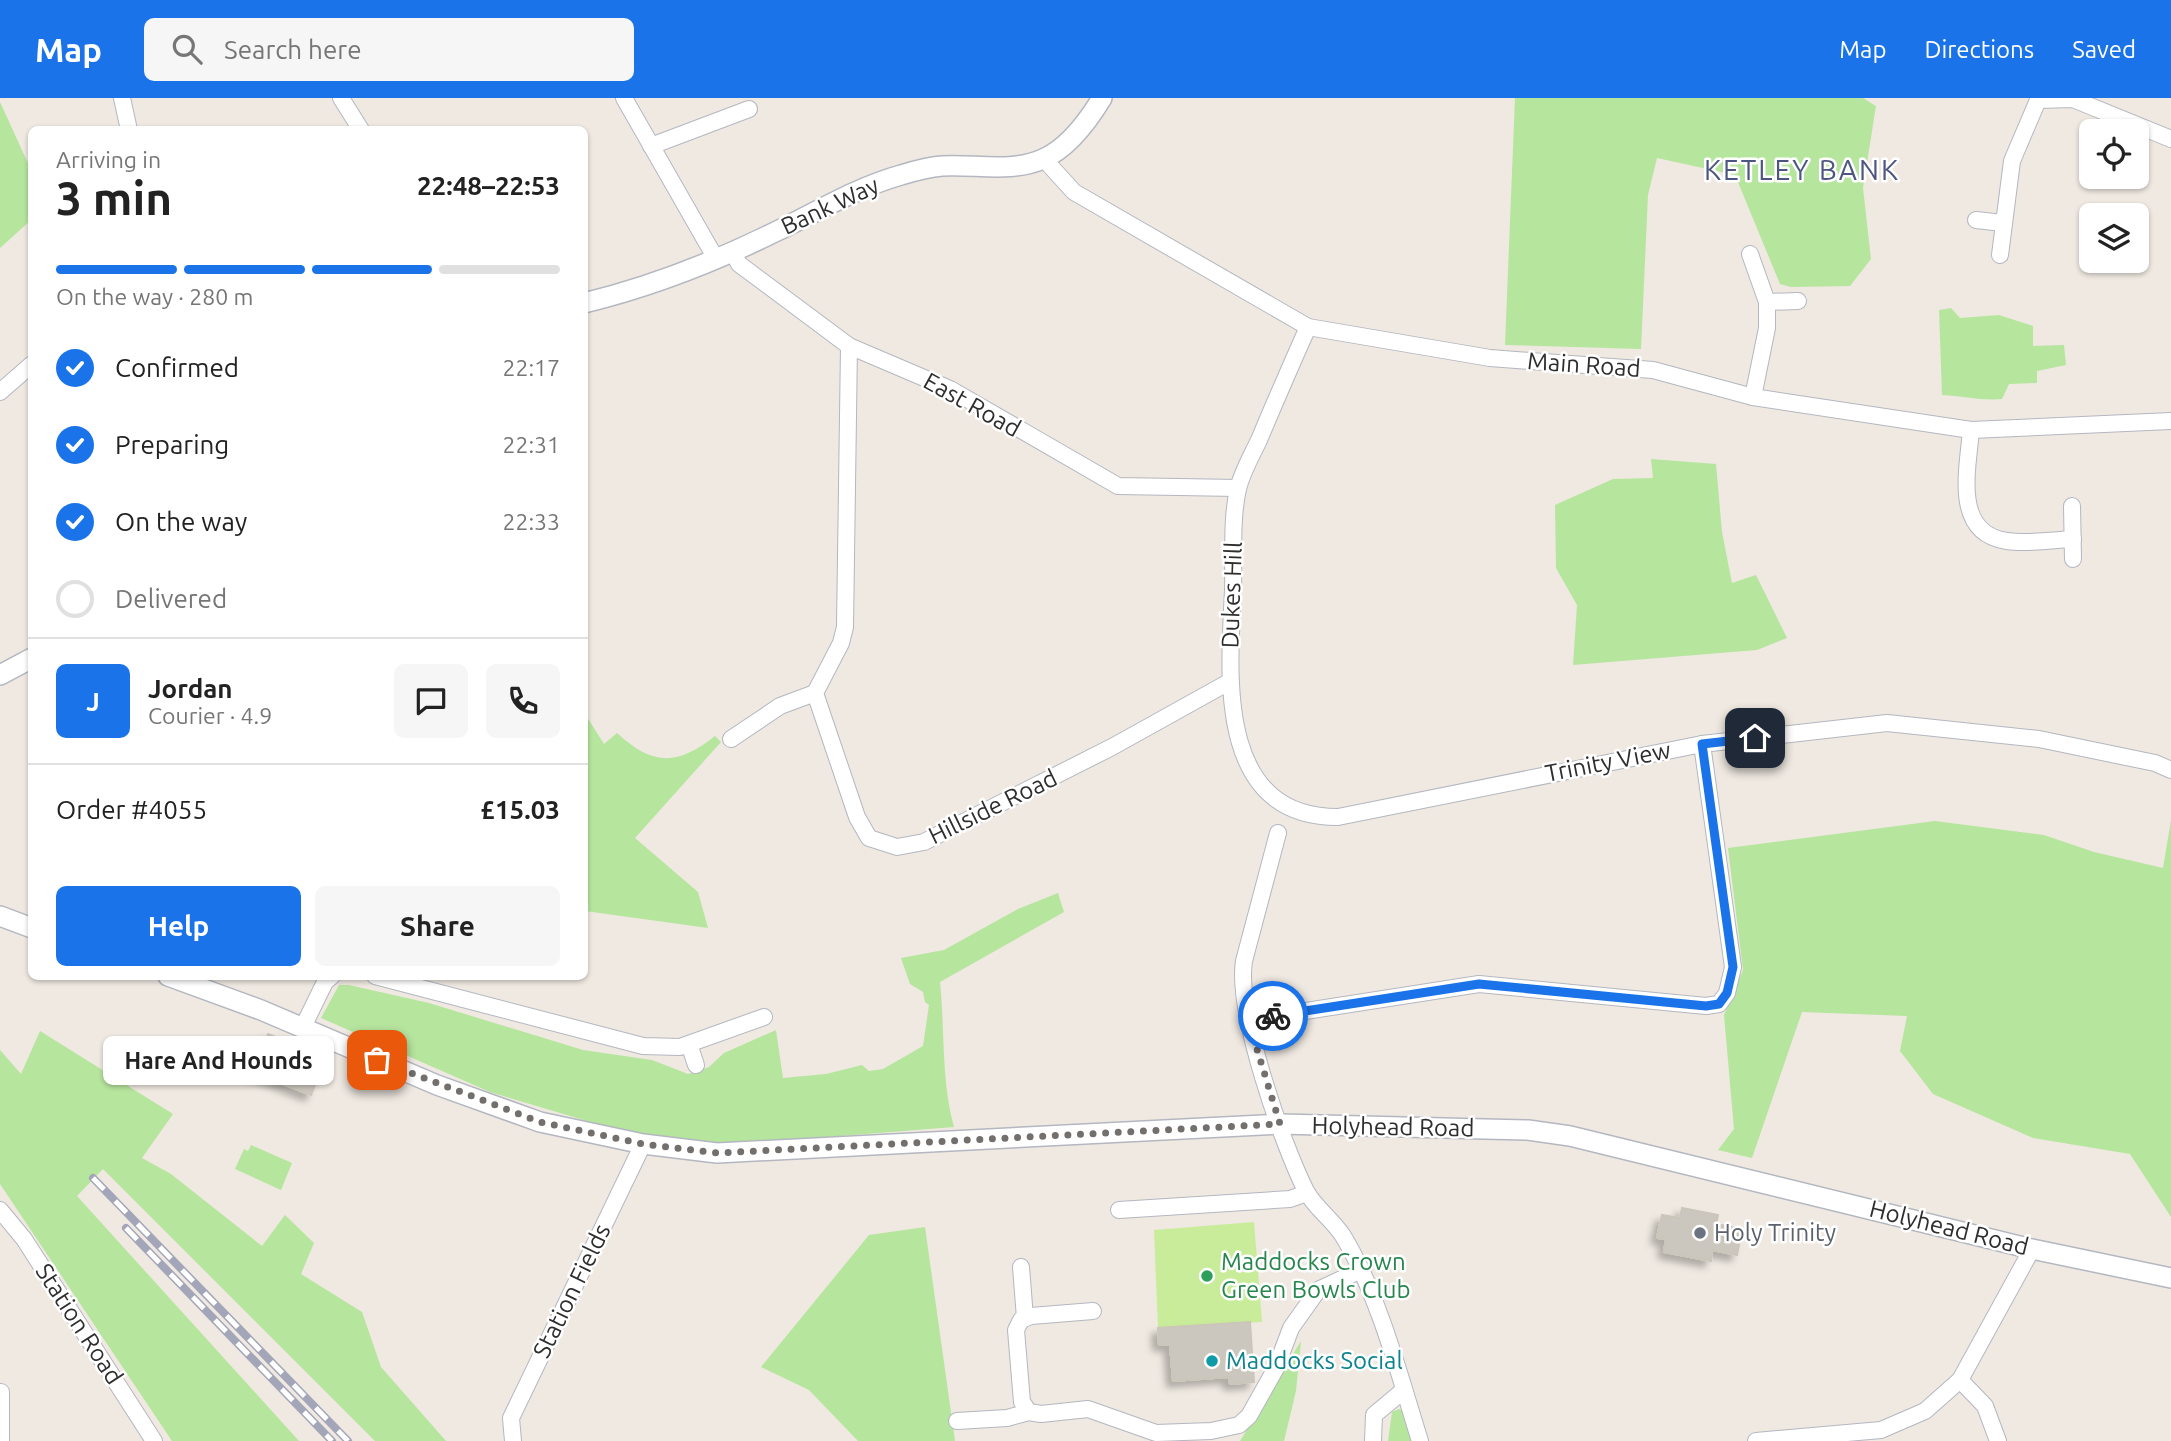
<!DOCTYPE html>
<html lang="en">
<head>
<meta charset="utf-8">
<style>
	body { margin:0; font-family:Ubuntu,sans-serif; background:#f6f6f6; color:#222; height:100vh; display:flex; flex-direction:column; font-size:26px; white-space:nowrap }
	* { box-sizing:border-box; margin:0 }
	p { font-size:23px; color:#767676 }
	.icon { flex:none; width:38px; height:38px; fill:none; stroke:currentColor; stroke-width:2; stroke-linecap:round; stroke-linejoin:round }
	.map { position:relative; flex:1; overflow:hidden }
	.sheet { position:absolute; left:28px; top:28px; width:560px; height:854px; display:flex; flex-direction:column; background:#fff; border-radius:10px; box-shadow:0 2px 5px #0004 }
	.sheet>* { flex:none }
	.controls { position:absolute; left:2079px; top:21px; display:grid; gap:14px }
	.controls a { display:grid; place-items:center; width:70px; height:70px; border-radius:10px; background:#fff; box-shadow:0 2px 5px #0004; font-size:35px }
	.pin { position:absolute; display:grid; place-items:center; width:60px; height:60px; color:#fff; margin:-30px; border-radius:14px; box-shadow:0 4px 10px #0006 }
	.courier { position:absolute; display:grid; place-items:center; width:70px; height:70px; margin:-35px; border:5px solid #1a73e8; border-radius:50%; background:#fff; color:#222; box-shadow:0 2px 9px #0007 }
	.bubble { position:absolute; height:49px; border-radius:10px; background:#fff; box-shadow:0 2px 5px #0004; font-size:23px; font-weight:700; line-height:49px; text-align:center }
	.summary em { font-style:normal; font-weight:700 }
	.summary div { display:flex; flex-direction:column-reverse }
	.summary { display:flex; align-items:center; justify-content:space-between; height:119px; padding:0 28px }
	h1 { font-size:46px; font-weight:700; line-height:52px }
	.bar { display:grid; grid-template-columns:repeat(4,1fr); gap:10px 7px; align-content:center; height:84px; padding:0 28px }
	.bar i { height:9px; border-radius:5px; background:#e0e0e0 }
	.bar .selected { background:#1a73e8 }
	.bar p { grid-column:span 4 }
	.line { display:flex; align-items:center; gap:18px; padding:0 28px; border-top:2px solid #e0e0e0 }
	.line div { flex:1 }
	.round { display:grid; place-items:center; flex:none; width:74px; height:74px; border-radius:10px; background:#f6f6f6 }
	ol { padding:0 28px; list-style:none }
	li { display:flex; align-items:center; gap:21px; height:77px }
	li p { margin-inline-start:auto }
	li .icon { padding:7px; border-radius:50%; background:#1a73e8; color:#fff; stroke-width:4 }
	li:last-child { color:#767676 }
	li i { width:38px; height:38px; border:4px solid #e0e0e0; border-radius:50% }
	.button { display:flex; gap:14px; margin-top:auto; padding:14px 28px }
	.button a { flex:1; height:80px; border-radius:10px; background:#1a73e8; color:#fff; font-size:28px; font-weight:700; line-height:80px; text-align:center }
	.button a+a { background:#f6f6f6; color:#222 }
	header { display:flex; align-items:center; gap:42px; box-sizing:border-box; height:98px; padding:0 35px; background:#1a73e8; color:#fff }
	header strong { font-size:33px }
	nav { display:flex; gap:38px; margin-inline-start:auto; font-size:24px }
	.search { width:490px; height:63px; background:#f6f6f6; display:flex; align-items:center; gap:18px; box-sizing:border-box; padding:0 24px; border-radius:10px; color:#767676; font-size:26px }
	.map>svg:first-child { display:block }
	.green { fill:#b6e59e }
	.pitch { fill:#c9ec9a }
	.building { fill:#cbc7bf; stroke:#cbc5ba; stroke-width:2; filter:url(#shadow) }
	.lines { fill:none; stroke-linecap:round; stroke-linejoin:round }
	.minor-casing { stroke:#b4b7c1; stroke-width:18 }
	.tertiary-casing { stroke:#b4b7c1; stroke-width:22 }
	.minor { stroke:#fff; stroke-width:16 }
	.tertiary { stroke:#fff; stroke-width:19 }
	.rail-casing { stroke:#a3a6b8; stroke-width:8 }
	.rail { stroke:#fff; stroke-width:5; stroke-dasharray:16; stroke-linecap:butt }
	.done { stroke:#726f6d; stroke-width:7; stroke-dasharray:0 12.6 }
	.route { stroke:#1a73e8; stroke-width:9 }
	.worship-dot { fill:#6b7280; stroke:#fff; stroke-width:2.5 }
	.leisure-dot { fill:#2e9e5b; stroke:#fff; stroke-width:2.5 }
	.culture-dot { fill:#0f9aa8; stroke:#fff; stroke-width:2.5 }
	.labels { text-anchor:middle; stroke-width:5; stroke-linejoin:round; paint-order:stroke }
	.street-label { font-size:24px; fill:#2e2e2e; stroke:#fff }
	.worship-label { font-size:24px; fill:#5b616d; stroke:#fff; text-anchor:start }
	.leisure-label { font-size:24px; fill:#27864d; stroke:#fff; text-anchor:start }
	.culture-label { font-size:24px; fill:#0d838f; stroke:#fff; text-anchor:start }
	.quarter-label { font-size:28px; letter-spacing:2px; fill:#4d5680; stroke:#fff }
</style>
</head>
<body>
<header>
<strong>Map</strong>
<div class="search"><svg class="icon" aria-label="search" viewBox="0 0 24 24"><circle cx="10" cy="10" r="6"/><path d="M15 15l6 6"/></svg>Search here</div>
<nav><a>Map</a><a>Directions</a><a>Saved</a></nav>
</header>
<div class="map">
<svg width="2171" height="1343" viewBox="0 0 2171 1343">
	<defs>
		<filter id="shadow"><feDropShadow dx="-6" dy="6" stdDeviation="3.5" flood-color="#0004"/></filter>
	</defs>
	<rect width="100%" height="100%" fill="#efe9e1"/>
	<g class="green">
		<path d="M 1515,0 L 1863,0 L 1876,8 L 1863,90 L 1871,161 L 1850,188 L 1791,189 L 1780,186 L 1735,77 L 1657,60 L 1648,97 L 1641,251 L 1505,247 Z"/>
		<path d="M 0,4 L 32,74 L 31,122 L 0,150 Z"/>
		<path d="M 1951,210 L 1960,220 L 1999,217 L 2033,228 L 2033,248 L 2064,247 L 2066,267 L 2037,273 L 2037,285 L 2009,286 L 2002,301 C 1982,303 1963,298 1942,297 L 1939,212 Z"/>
		<path d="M 1651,361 L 1716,366 L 1722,434 L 1732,485 L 1756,477 L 1787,540 L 1757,552 L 1573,567 L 1577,507 L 1556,470 L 1555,407 L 1613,381 L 1653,380 Z"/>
		<path d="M 585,616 L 604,646 L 617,635 C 653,668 677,668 715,638 L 721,644 L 635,740 L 698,794 L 708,830 L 585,813 Z"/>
		<path d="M 2171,722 L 2171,1119 L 2130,1056 L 2033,1040 L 1933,996 L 1900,953 L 1907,918 L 1802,914 L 1752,1060 L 1718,1052 L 1734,1031 L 1724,917 L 1743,872 L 1728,750 L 1935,723 L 2044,737 L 2094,754 L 2163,770 Z"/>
		<path d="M 1058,795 L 1064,814 L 940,884 C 945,932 941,983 954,1029 L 752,1045 L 682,1044 L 597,1026 L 490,994 L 321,920 L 339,887 L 349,887 L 429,905 L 583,952 L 652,962 L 688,976 L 709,969 L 724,955 L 776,932 L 783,980 L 826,976 L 862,967 L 869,973 L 883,971 L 923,948 L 929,907 L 925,904 L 923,894 L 910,886 L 901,860 L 944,852 L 1018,811 Z"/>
		<path d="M 40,933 L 173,1016 L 142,1060 L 171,1076 L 262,1148 L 285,1117 L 314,1145 L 301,1176 L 362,1214 L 381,1269 L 446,1343 L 375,1343 L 103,1071 L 77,1098 L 299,1343 L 172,1343 L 0,1086 L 0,952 L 21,976 Z"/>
		<path d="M 251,1047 L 292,1065 L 281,1092 L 235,1071 L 244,1051 L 248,1053 Z"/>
		<path d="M 925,1129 L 955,1343 L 858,1343 L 809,1292 L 761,1269 L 869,1137 Z"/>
		<path d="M 1301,1243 L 1296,1293 L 1284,1343 L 1240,1343 Z"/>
		<path d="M 1399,1311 L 1404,1313 L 1411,1343 L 1388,1343 L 1392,1314 Z"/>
	</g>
	<path class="pitch" d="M 1254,1124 L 1262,1224 L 1158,1230 L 1154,1132 Z"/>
	<g class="building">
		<path d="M 268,936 L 326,959 L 311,997 L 242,970 L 249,950 L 253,952 L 257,943 L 265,946 Z"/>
		<path d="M 1682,1110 L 1718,1117 L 1716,1126 L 1742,1131 L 1737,1157 L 1712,1152 L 1711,1163 L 1664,1154 L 1666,1141 L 1657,1140 L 1662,1117 L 1680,1120 Z"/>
		<path d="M 1250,1224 L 1254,1284 L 1230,1286 L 1229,1279 L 1173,1283 L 1170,1246 L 1159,1247 L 1158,1230 Z"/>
	</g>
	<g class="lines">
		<defs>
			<g id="minor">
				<path d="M 122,0 L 129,32"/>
				<path d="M 341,0 L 361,32"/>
				<path d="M 624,0 L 716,161"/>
				<path d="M 2038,2 L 2073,1 L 2171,41"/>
				<path d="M 651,48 L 749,11"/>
				<path d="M 1044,61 L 1074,94 L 1308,229 L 1490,260 L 1653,272 L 1753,299 L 1971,332 L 2171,323"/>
				<path d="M 1976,122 L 2003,125"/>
				<path d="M 733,154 L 739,166 L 849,248 L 950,291 L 1118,388 L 1238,390"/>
				<path d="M 1750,156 L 1767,204 L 1767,230 L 1753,299"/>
				<path d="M 2000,157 L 2012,63 L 2038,2"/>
				<path d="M 1767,204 L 1798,203"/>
				<path d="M 1308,229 C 1291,267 1275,304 1259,342 C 1252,357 1242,374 1238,391 C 1231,422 1234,459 1233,492 C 1229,576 1215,719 1338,719 L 1702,646 L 1887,625 L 2039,641 L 2155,665 L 2171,672"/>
				<path d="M 849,248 L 845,529 L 841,545 L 815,595 L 857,719 L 869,740 L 897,749 L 924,744 L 1112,649 L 1229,584"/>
				<path d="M 0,294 L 32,266"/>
				<path d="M 1971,332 C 1968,371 1952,435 2007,443 C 2028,446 2052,442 2073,441"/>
				<path d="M 2072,408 L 2073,461"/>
				<path d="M 731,641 L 780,608 L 815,595"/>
				<path d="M 1278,735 L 1244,863 C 1236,914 1282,1045 1306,1093 C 1315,1110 1333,1122 1343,1138 C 1378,1195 1400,1279 1420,1343"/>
				<path d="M 375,878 L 643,948 L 680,949 L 764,919"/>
				<path d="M 1248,922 L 1479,886 L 1706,908 L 1719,906 L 1727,895 L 1733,869 L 1702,646"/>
				<path d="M 303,929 L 325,884 L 332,878"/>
				<path d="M 689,946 L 696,967"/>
				<path d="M 0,1112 L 24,1141 L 154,1343"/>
				<path d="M 1119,1112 L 1290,1101 L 1307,1095"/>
				<path d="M 1021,1169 L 1025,1220"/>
				<path d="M 1093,1213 L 1031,1218 L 1021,1222 L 1016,1232 L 1022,1304 L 1029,1314 L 1041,1316 L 1088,1311 L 1156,1335 L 1211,1333 L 1239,1327 L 1249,1318 L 1276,1270 L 1291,1230 L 1318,1192 L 1359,1173"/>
				<path d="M 1960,1282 L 1985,1308 L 1998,1343"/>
				<path d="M 1,1294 L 1,1343"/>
				<path d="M 957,1323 L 1007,1320 L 1029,1314"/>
				<path d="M 513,1343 L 511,1320 L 643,1046"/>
				<path d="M 1373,1343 L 1374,1317 L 1404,1292"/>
				<path d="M 1756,1343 L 1881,1332 L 1925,1313 L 1960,1282 L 2032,1151"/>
			</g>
			<g id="tertiary">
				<path d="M 584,205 C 650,189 714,164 775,134 C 817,114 855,90 901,77 C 914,73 929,69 942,68 C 976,66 1011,75 1043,61 C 1068,50 1088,23 1102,0"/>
				<path d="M 0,577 L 32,560"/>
				<path d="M 0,818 L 32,830"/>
				<path d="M 168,878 L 261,912 L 437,987 L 540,1024 L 643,1046 L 717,1055 L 1280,1026 L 1528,1032 L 1570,1038 L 2032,1151 L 2171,1180"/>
			</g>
		</defs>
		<use href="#minor" class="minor-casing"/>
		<use href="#tertiary" class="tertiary-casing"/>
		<use href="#minor" class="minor"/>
		<use href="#tertiary" class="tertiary"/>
		<defs>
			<g id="rail">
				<path d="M 93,1080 L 348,1343"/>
				<path d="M 126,1130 L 332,1343"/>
			</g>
		</defs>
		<use href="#rail" class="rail-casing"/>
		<use href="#rail" class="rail"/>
	</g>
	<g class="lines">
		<path class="done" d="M 377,962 L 540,1024 L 643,1046 L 717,1055 L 1280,1026 L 1248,922 L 1273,918"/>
		<path class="route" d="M 1273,918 L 1479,886 L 1706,908 L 1719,906 L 1727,895 L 1733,869 L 1702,646 L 1755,640"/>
	</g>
	<circle class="worship-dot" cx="1700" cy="1135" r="7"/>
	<circle class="leisure-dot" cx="1207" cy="1178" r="7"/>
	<circle class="culture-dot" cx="1212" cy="1263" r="7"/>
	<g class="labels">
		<g class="street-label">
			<text transform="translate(830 108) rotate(-25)" y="8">Bank Way</text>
			<text transform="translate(1584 267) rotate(4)" y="8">Main Road</text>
			<text transform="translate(972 307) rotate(29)" y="8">East Road</text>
			<text transform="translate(1232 497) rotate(-88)" y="8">Dukes Hill</text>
			<text transform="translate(1608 664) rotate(-11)" y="8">Trinity View</text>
			<text transform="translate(993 709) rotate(-26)" y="8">Hillside Road</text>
			<text transform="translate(1393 1029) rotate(1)" y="8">Holyhead Road</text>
			<text transform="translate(1949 1130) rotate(14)" y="8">Holyhead Road</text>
			<text transform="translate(572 1193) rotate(-64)" y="8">Station Fields</text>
			<text transform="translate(79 1226) rotate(57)" y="8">Station Road</text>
		</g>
		<g class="worship-label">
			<text x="1714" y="1143">Holy Trinity</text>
		</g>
		<g class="leisure-label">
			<text x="1221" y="1172">Maddocks Crown<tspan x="1221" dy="28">Green Bowls Club</tspan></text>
		</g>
		<g class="culture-label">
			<text x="1226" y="1271">Maddocks Social</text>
		</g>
		<g class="quarter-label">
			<text x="1802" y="82">KETLEY BANK</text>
		</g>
	</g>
</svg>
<div class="controls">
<a><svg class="icon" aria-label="locate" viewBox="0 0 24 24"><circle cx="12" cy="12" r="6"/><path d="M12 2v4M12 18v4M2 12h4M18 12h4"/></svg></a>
<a><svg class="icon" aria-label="layers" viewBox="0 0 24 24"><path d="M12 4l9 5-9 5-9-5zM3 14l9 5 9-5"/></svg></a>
</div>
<div class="pin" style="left:377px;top:962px;background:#ea580c"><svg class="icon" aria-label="bag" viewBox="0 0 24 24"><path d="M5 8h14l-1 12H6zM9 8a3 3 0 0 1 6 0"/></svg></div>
<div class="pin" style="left:1755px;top:640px;background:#1f2937"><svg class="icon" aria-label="home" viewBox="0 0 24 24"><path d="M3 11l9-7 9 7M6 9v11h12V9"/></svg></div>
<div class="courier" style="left:1273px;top:918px"><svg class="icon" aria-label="bike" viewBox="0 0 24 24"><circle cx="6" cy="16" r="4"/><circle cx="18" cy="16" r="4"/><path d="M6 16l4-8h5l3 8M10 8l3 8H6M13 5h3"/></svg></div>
<div class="bubble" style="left:103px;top:938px;width:231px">Hare And Hounds</div>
<section class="sheet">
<div class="summary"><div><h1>3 min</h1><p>Arriving in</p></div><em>22:48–22:53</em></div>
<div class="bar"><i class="selected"></i><i class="selected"></i><i class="selected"></i><i></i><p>On the way · 280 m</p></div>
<ol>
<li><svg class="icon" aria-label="check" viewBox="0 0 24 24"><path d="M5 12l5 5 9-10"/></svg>Confirmed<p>22:17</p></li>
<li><svg class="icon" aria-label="check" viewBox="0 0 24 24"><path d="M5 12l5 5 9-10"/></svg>Preparing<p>22:31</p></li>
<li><svg class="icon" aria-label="check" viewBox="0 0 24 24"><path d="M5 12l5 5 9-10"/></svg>On the way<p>22:33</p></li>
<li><i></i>Delivered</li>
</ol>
<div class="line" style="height:126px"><b class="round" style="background:#1a73e8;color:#fff">J</b><div><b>Jordan</b><p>Courier · 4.9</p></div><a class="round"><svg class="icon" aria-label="chat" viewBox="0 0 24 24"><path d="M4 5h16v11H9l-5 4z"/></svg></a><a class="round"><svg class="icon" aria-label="phone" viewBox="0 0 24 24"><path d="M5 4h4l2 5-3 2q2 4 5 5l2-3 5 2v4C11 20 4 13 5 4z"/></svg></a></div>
<div class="line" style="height:91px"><div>Order #4055</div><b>£15.03</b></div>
<div class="button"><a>Help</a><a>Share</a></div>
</section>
</div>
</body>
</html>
